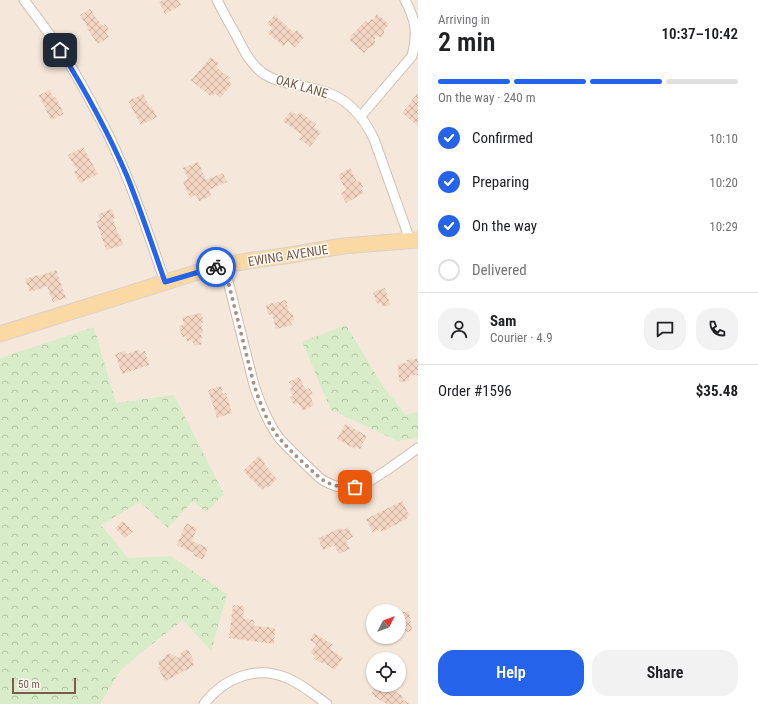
<!DOCTYPE html>
<html lang="en">
<head>
<meta charset="utf-8">
<style>
	body { margin:0; font-family:"Roboto Condensed",sans-serif; background:#f2f2f2; color:#202124; height:100vh; display:flex; flex-direction:column; font-size:15px; white-space:nowrap }
	* { box-sizing:border-box; margin:0 }
	p { font-size:13px; color:#757577 }
	.icon { flex:none; width:22px; height:22px; fill:none; stroke:currentColor; stroke-width:2; stroke-linecap:round; stroke-linejoin:round }
	.map { position:relative; flex:1; overflow:hidden }
	.panel { display:flex; flex-direction:column; background:#fff; width:340px }
	.panel>* { flex:none }
	.needle { width:26px; rotate:48deg }
	.buttons { position:absolute; left:366px; top:604px; display:grid; gap:8px }
	.buttons a { display:grid; place-items:center; width:40px; height:40px; border-radius:50%; background:#fff; box-shadow:0 1px 3px #0004; font-size:20px }
	.scale { position:absolute; left:12px; bottom:10px; width:64px; box-sizing:border-box; padding-left:4px; border:2px solid #7a5c4d; border-top:0; font-size:11px; line-height:14px; white-space:nowrap; color:#7a5c4d; -webkit-text-stroke:3px #fffaf3; paint-order:stroke }
	.pin { position:absolute; display:grid; place-items:center; width:34px; height:34px; color:#fff; margin:-17px; border-radius:8px; box-shadow:0 2px 6px #0006 }
	.courier { position:absolute; display:grid; place-items:center; width:40px; height:40px; margin:-20px; border:3px solid #2563eb; border-radius:50%; background:#fff; color:#222; box-shadow:0 1px 5px #0007 }
	.summary em { font-style:normal; font-weight:600 }
	.summary div { display:flex; flex-direction:column-reverse }
	.summary { display:flex; align-items:center; justify-content:space-between; height:68px; padding:0 20px }
	h1 { font-size:26px; font-weight:600; line-height:30px }
	.bar { display:grid; grid-template-columns:repeat(4,1fr); gap:6px 4px; align-content:center; height:48px; padding:0 20px }
	.bar i { height:5px; border-radius:3px; background:#e0e0e0 }
	.bar .selected { background:#2563eb }
	.bar p { grid-column:span 4 }
	.line { display:flex; align-items:center; gap:10px; padding:0 20px; border-top:1px solid #e0e0e0 }
	.line div { flex:1 }
	.round { display:grid; place-items:center; flex:none; width:42px; height:42px; border-radius:16px; background:#f2f2f2 }
	ol { padding:0 20px; list-style:none }
	li { display:flex; align-items:center; gap:12px; height:44px }
	li p { margin-inline-start:auto }
	li .icon { padding:4px; border-radius:50%; background:#2563eb; color:#fff; stroke-width:4 }
	li:last-child { color:#757577 }
	li i { width:22px; height:22px; border:2px solid #e0e0e0; border-radius:50% }
	.cta { display:flex; gap:8px; margin-top:auto; padding:8px 20px }
	.cta a { flex:1; height:46px; border-radius:16px; background:#2563eb; color:#fff; font-size:16px; font-weight:600; line-height:46px; text-align:center }
	.cta a+a { background:#f2f2f2; color:#202124 }
	main { display:flex; flex:1; min-height:0 }
	.map>svg:first-child { display:block }
	.residential { fill:#f5e8da; fill-rule:evenodd }
	.forest { fill:url(#forest-crowns) }
	.building { fill:url(#building-cross-hatch) }
	.lines { fill:none; stroke-linecap:round; stroke-linejoin:round }
	.minor-casing { stroke:#d1beb0; stroke-width:11 }
	.primary-casing { stroke:#dad1cd; stroke-width:17 }
	.minor { stroke:#fff; stroke-width:9 }
	.primary { stroke:#fbd9a5; stroke-width:15 }
	.done { stroke:#a89285; stroke-width:4; stroke-dasharray:0 7.2 }
	.route { stroke:#2563eb; stroke-width:5 }
	.labels { text-anchor:middle; stroke-width:3; stroke-linejoin:round; paint-order:stroke }
	.street-label { font-size:13px; fill:#7a5c4d; stroke:#fffaf3 }
</style>
</head>
<body>
<main>
<div class="map">
<svg width="418" height="704" viewBox="0 0 418 704">
	<defs>
		<pattern id="forest-crowns" width="20" height="18" patternUnits="userSpaceOnUse"><rect width="20" height="18" fill="#d8ecc9"/><path d="M2 6a3 3 0 1 1 6 0M12 15a3 3 0 1 1 6 0" fill="none" stroke="#b4c2a5"/></pattern>
		<pattern id="building-cross-hatch" width="8" height="8" patternUnits="userSpaceOnUse"><rect width="8" height="8" fill="#f3d5c3"/><path d="M0 0l8 8M0 8l8-8" fill="none" stroke="#cab0a1"/></pattern>
	</defs>
	<rect width="100%" height="100%" fill="#fdf6ec"/>
	<path class="residential" d="M 0,0 L 418,0 L 418,411 L 406,415 L 383,386 L 398,441 L 418,438 L 418,704 L 0,704 ZM 373,611 L 399,611 L 399,637 L 373,637 ZM 373,659 L 399,659 L 399,685 L 373,685 Z"/>
	<g class="forest">
		<path d="M 346,325 L 383,386 L 406,415 L 418,411 L 418,438 L 398,441 L 331,410 L 302,342 Z"/>
		<path d="M 94,327 L 116,403 L 174,395 L 224,494 L 206,512 L 193,501 L 168,528 L 140,502 L 101,525 L 128,558 L 171,556 L 227,594 L 211,651 L 183,620 L 142,652 L 120,671 L 100,704 L 0,704 L 0,358 Z"/>
	</g>
	<g class="building">
		<path d="M 163,0 L 178,0 L 181,5 L 165,14 L 159,2 Z"/>
		<path d="M 90,9 L 102,26 L 105,24 L 109,30 L 106,33 L 109,37 L 98,44 L 87,29 L 88,28 L 80,15 Z"/>
		<path d="M 377,14 L 389,24 L 384,30 L 384,34 L 382,37 L 375,36 L 375,44 L 372,47 L 368,48 L 364,53 L 349,40 L 351,38 L 350,36 L 352,34 L 354,33 L 365,21 L 368,23 L 371,19 L 373,20 Z"/>
		<path d="M 275,15 L 294,33 L 297,30 L 304,37 L 295,48 L 288,41 L 283,46 L 268,33 L 272,28 L 267,23 Z"/>
		<path d="M 211,57 L 219,63 L 216,67 L 230,78 L 228,80 L 232,84 L 220,98 L 215,93 L 213,96 L 212,95 L 210,96 L 191,80 Z"/>
		<path d="M 50,90 L 53,98 L 56,97 L 64,114 L 51,120 L 39,95 Z"/>
		<path d="M 418,93 L 418,126 L 402,113 Z"/>
		<path d="M 143,94 L 150,108 L 152,107 L 157,117 L 141,125 L 128,101 Z"/>
		<path d="M 291,111 L 297,115 L 300,112 L 316,124 L 314,127 L 321,132 L 310,147 L 299,139 L 302,135 L 283,121 Z"/>
		<path d="M 83,147 L 98,174 L 80,183 L 74,172 L 77,170 L 68,155 Z"/>
		<path d="M 198,162 L 206,180 L 223,173 L 227,182 L 209,190 L 211,196 L 199,201 L 196,195 L 190,198 L 183,182 L 188,179 L 183,168 Z"/>
		<path d="M 350,168 L 357,182 L 360,180 L 363,187 L 361,188 L 364,193 L 346,203 L 341,193 L 346,190 L 338,175 Z"/>
		<path d="M 112,209 L 115,218 L 113,219 L 119,236 L 120,235 L 123,245 L 106,250 L 96,221 L 100,220 L 98,214 Z"/>
		<path d="M 56,270 L 66,298 L 53,302 L 47,286 L 30,292 L 25,279 L 38,275 L 39,276 Z"/>
		<path d="M 385,288 L 390,305 L 383,307 L 381,303 L 377,304 L 373,292 Z"/>
		<path d="M 286,300 L 289,313 L 292,312 L 294,320 L 290,321 L 292,325 L 276,329 L 272,314 L 268,315 L 266,305 Z"/>
		<path d="M 201,313 L 204,322 L 201,323 L 203,333 L 201,334 L 202,338 L 200,339 L 202,344 L 194,346 L 192,340 L 187,341 L 186,336 L 182,337 L 179,326 L 184,325 L 182,317 Z"/>
		<path d="M 139,350 L 140,353 L 145,351 L 149,365 L 122,374 L 115,354 L 125,351 L 126,354 Z"/>
		<path d="M 418,359 L 418,375 L 409,376 L 409,381 L 399,382 L 398,364 L 407,363 L 407,360 Z"/>
		<path d="M 299,377 L 306,390 L 309,388 L 313,394 L 310,396 L 314,405 L 303,411 L 298,403 L 294,405 L 290,397 L 293,396 L 290,389 L 292,388 L 289,382 Z"/>
		<path d="M 221,386 L 223,394 L 226,393 L 232,413 L 217,418 L 208,390 Z"/>
		<path d="M 345,424 L 367,436 L 360,449 L 356,447 L 355,449 L 337,439 Z"/>
		<path d="M 259,456 L 265,463 L 264,464 L 277,479 L 268,488 L 266,486 L 262,490 L 243,471 Z"/>
		<path d="M 402,501 L 409,515 L 407,516 L 408,518 L 382,532 L 380,529 L 373,533 L 366,519 Z"/>
		<path d="M 123,521 L 133,531 L 125,538 L 115,528 Z"/>
		<path d="M 186,523 L 197,528 L 192,541 L 208,548 L 203,560 L 193,555 L 194,553 L 177,545 Z"/>
		<path d="M 348,527 L 353,537 L 346,541 L 350,549 L 339,554 L 334,545 L 323,550 L 318,538 L 341,528 L 342,530 Z"/>
		<path d="M 233,605 L 244,606 L 243,619 L 254,620 L 254,626 L 275,628 L 274,644 L 229,638 Z"/>
		<path d="M 409,611 L 412,631 L 401,633 L 400,628 L 399,628 L 399,613 Z"/>
		<path d="M 314,633 L 333,645 L 330,649 L 343,658 L 335,670 L 323,662 L 321,663 L 314,658 L 315,656 L 311,653 L 316,644 L 310,640 Z"/>
		<path d="M 186,650 L 189,651 L 194,661 L 192,662 L 194,666 L 165,681 L 158,667 L 160,666 L 158,661 L 165,658 L 166,655 L 169,653 L 179,658 L 182,652 Z"/>
		<path d="M 378,685 L 386,685 L 403,697 L 402,699 L 409,704 L 386,704 L 371,694 Z"/>
	</g>
	<g class="lines">
		<defs>
			<g id="minor">
				<path d="M 24,0 C 36,16 49,33 60,49 C 78,76 93,105 108,134 C 131,182 148,232 165,282"/>
				<path d="M 217,0 C 223,12 229,23 236,35 C 243,49 250,64 264,74 C 275,81 286,83 299,85 C 306,87 313,88 319,90 C 346,96 363,116 374,139 L 410,240"/>
				<path d="M 361,116 L 412,56 C 418,32 416,21 405,0"/>
				<path d="M 224,265 L 254,385 C 260,403 268,424 280,439 C 293,453 307,466 321,479 C 348,496 363,486 387,470 C 397,463 408,455 418,448"/>
				<path d="M 204,704 C 224,678 256,665 287,678 C 302,684 314,695 327,704"/>
			</g>
			<path id="primary" d="M 0,334 L 195,273 L 224,265 L 254,260 L 284,256 L 343,246 L 418,240"/>
		</defs>
		<use href="#minor" class="minor-casing"/>
		<use href="#primary" class="primary-casing"/>
		<use href="#minor" class="minor"/>
		<use href="#primary" class="primary"/>
	</g>
	<g class="lines">
		<path class="done" d="M 216,267 L 224,265 L 254,385 C 260,403 268,425 280,439 C 292,453 307,466 321,479 C 332,486 342,488 355,487"/>
		<path class="route" d="M 60,50 C 85,90 108,132 127,176 C 141,211 153,247 165,282 L 216,267"/>
	</g>
	<g class="labels">
		<g class="street-label">
			<text transform="translate(302 86) rotate(16)" y="5">OAK LANE</text>
			<text transform="translate(288 255) rotate(-9)" y="5">EWING AVENUE</text>
		</g>
	</g>
</svg>
<div class="buttons">
<a><svg class="needle" viewBox="-14 -14 28 28"><path d="M0-13l5 13h-10z" fill="#e53935"/><path d="M0 13l5-13h-10z" fill="#757577"/></svg></a>
<a><svg class="icon" aria-label="locate" viewBox="0 0 24 24"><circle cx="12" cy="12" r="6"/><path d="M12 2v4M12 18v4M2 12h4M18 12h4"/></svg></a>
</div>
<div class="scale">50 m</div>
<div class="pin" style="left:355px;top:487px;background:#ea580c"><svg class="icon" aria-label="bag" viewBox="0 0 24 24"><path d="M5 8h14l-1 12H6zM9 8a3 3 0 0 1 6 0"/></svg></div>
<div class="pin" style="left:60px;top:50px;background:#1f2937"><svg class="icon" aria-label="home" viewBox="0 0 24 24"><path d="M3 11l9-7 9 7M6 9v11h12V9"/></svg></div>
<div class="courier" style="left:216px;top:267px"><svg class="icon" aria-label="bike" viewBox="0 0 24 24"><circle cx="6" cy="16" r="4"/><circle cx="18" cy="16" r="4"/><path d="M6 16l4-8h5l3 8M10 8l3 8H6M13 5h3"/></svg></div>
</div>
<section class="panel">
<div class="summary"><div><h1>2 min</h1><p>Arriving in</p></div><em>10:37–10:42</em></div>
<div class="bar"><i class="selected"></i><i class="selected"></i><i class="selected"></i><i></i><p>On the way · 240 m</p></div>
<ol>
<li><svg class="icon" aria-label="check" viewBox="0 0 24 24"><path d="M5 12l5 5 9-10"/></svg>Confirmed<p>10:10</p></li>
<li><svg class="icon" aria-label="check" viewBox="0 0 24 24"><path d="M5 12l5 5 9-10"/></svg>Preparing<p>10:20</p></li>
<li><svg class="icon" aria-label="check" viewBox="0 0 24 24"><path d="M5 12l5 5 9-10"/></svg>On the way<p>10:29</p></li>
<li><i></i>Delivered</li>
</ol>
<div class="line" style="height:72px"><a class="round"><svg class="icon" aria-label="person" viewBox="0 0 24 24"><circle cx="12" cy="8" r="4"/><path d="M4 21q1-7 8-7t8 7"/></svg></a><div><b>Sam</b><p>Courier · 4.9</p></div><a class="round"><svg class="icon" aria-label="chat" viewBox="0 0 24 24"><path d="M4 5h16v11H9l-5 4z"/></svg></a><a class="round"><svg class="icon" aria-label="phone" viewBox="0 0 24 24"><path d="M5 4h4l2 5-3 2q2 4 5 5l2-3 5 2v4C11 20 4 13 5 4z"/></svg></a></div>
<div class="line" style="height:52px"><div>Order #1596</div><b>$35.48</b></div>
<div class="cta"><a>Help</a><a>Share</a></div>
</section>
</main>
</body>
</html>
